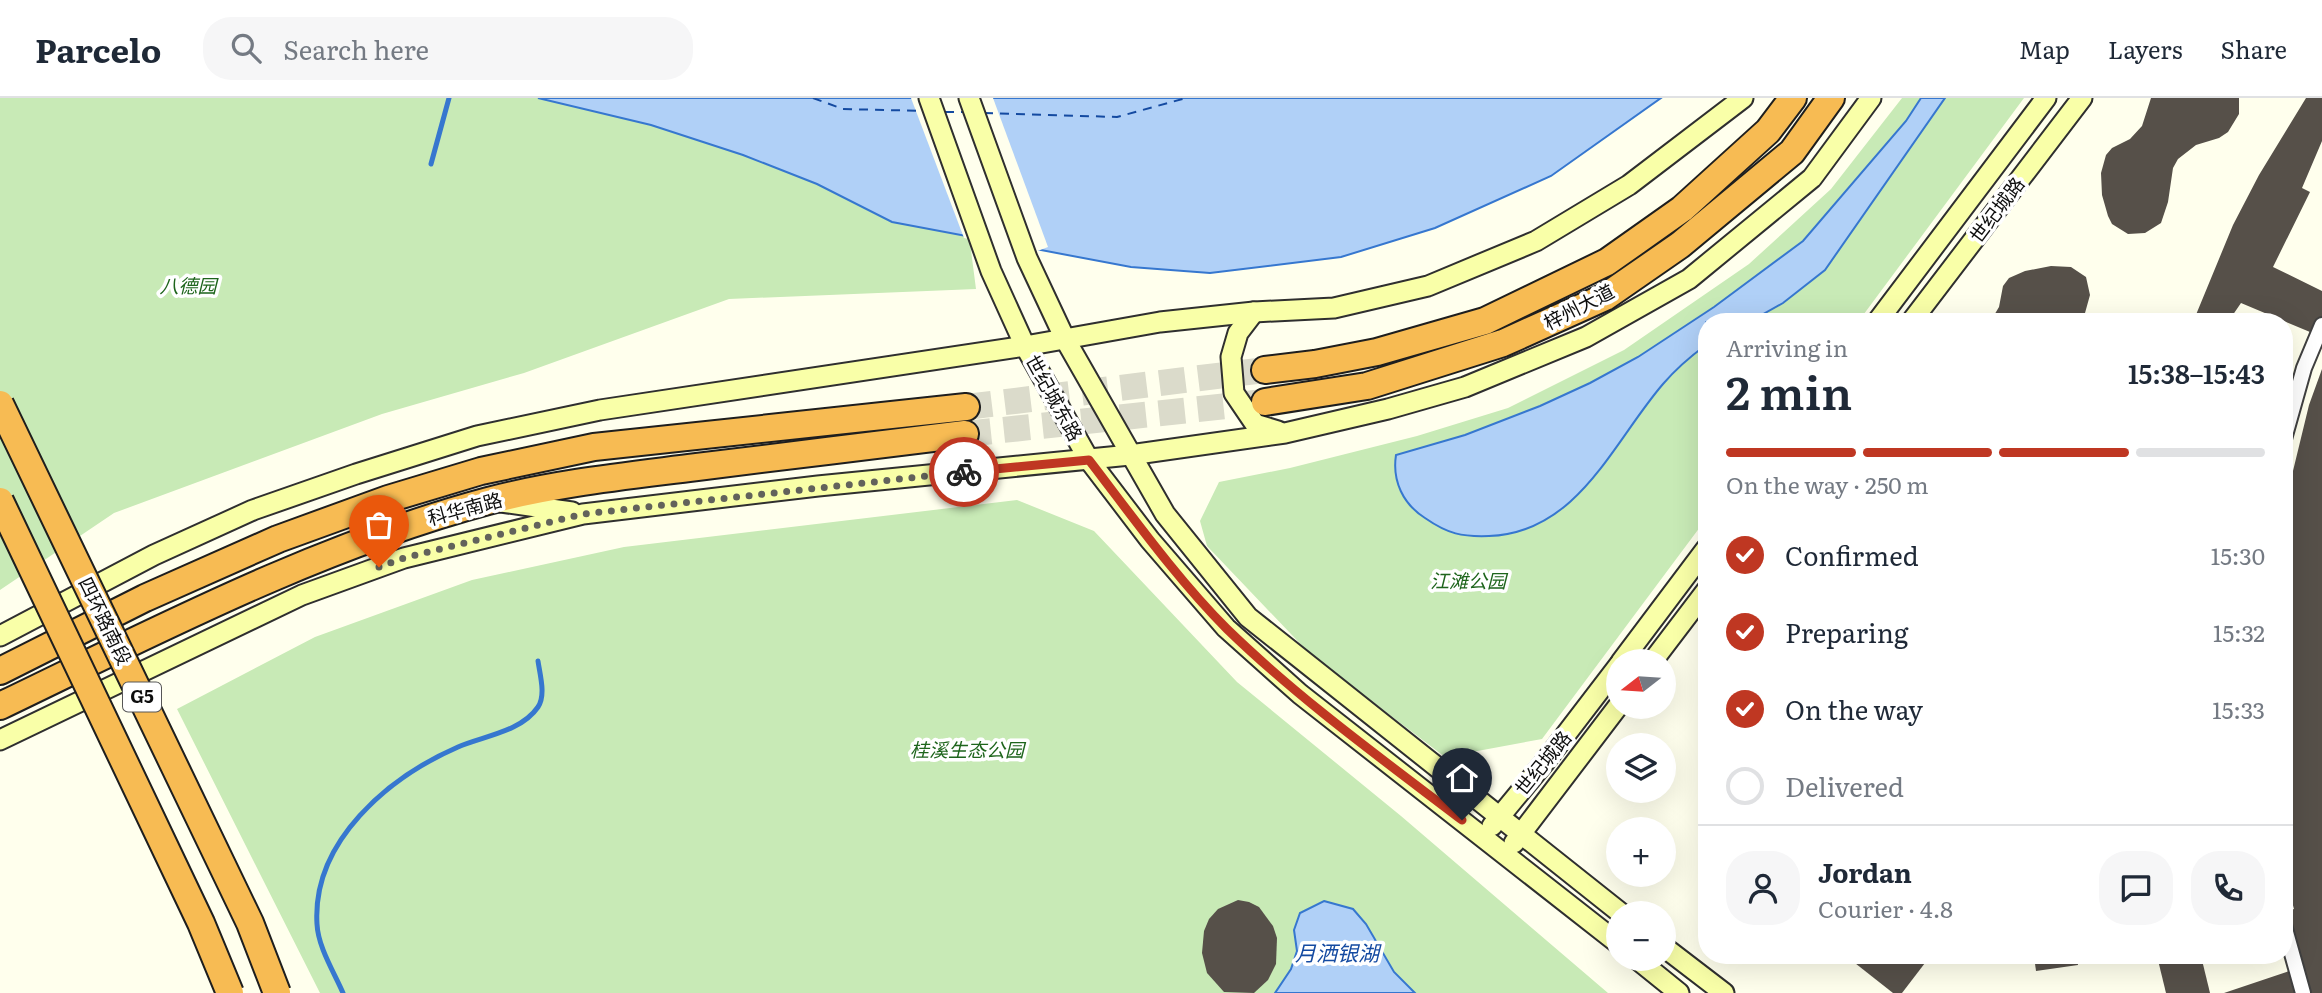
<!DOCTYPE html>
<html lang="en">
<head>
<meta charset="utf-8">
<style>
	body { margin:0; font-family:Literata,"Noto Sans SC",serif; background:#f6f6f7; color:#1f2937; height:100vh; display:flex; flex-direction:column; font-size:26px; white-space:nowrap }
	* { box-sizing:border-box; margin:0 }
	p { font-size:23px; color:#747a83 }
	.icon { flex:none; width:38px; height:38px; fill:none; stroke:currentColor; stroke-width:2; stroke-linecap:round; stroke-linejoin:round }
	.map { position:relative; flex:1; overflow:hidden }
	.sheet { position:absolute; left:1698px; top:215px; width:595px; height:651px; display:flex; flex-direction:column; background:#fff; border-radius:28px; box-shadow:0 7px 28px #0002 }
	.sheet>* { flex:none }
	.needle { width:46px; rotate:253deg }
	.tools { position:absolute; left:1606px; top:551px; display:grid; gap:14px }
	.tools a { display:grid; place-items:center; width:70px; height:70px; border-radius:50%; background:#fff; box-shadow:0 7px 28px #0002; font-size:35px }
	.pin { position:absolute; display:grid; place-items:center; width:60px; height:60px; color:#fff; margin:-72px -30px; border-radius:50% 50% 50% 0; rotate:-45deg; box-shadow:0 0 7px #0007 }
	.pin .icon { rotate:45deg }
	.courier { position:absolute; display:grid; place-items:center; width:70px; height:70px; margin:-35px; border:5px solid #bf3722; border-radius:50%; background:#fff; color:#222; box-shadow:0 2px 9px #0007 }
	.head em { font-style:normal; font-weight:600 }
	.head div { display:flex; flex-direction:column-reverse }
	.head { display:flex; align-items:center; justify-content:space-between; height:119px; padding:0 28px }
	h1 { font-size:46px; font-weight:600; line-height:52px }
	.bar { display:grid; grid-template-columns:repeat(4,1fr); gap:10px 7px; align-content:center; height:84px; padding:0 28px }
	.bar i { height:9px; border-radius:5px; background:#e0e1e3 }
	.bar .active { background:#bf3722 }
	.bar p { grid-column:span 4 }
	.line { display:flex; align-items:center; gap:18px; padding:0 28px; border-top:2px solid #e0e1e3 }
	.line div { flex:1 }
	.round { display:grid; place-items:center; flex:none; width:74px; height:74px; border-radius:28px; background:#f6f6f7 }
	ol { padding:0 28px; list-style:none }
	li { display:flex; align-items:center; gap:21px; height:77px }
	li p { margin-inline-start:auto }
	li .icon { padding:7px; border-radius:50%; background:#bf3722; color:#fff; stroke-width:4 }
	li:last-child { color:#747a83 }
	li i { width:38px; height:38px; border:4px solid #e0e1e3; border-radius:50% }
	header { display:flex; align-items:center; gap:42px; box-sizing:border-box; height:98px; padding:0 35px; background:#fff; border-bottom:2px solid #e0e1e3 }
	header strong { font-size:33px }
	nav { display:flex; gap:38px; margin-inline-start:auto; font-size:24px }
	.search { width:490px; height:63px; background:#f6f6f7; display:flex; align-items:center; gap:18px; box-sizing:border-box; padding:0 24px; border-radius:28px; color:#747a83; font-size:26px }
	.map>svg:first-child { display:block }
	.green { fill:#c8eab6 }
	.water { fill:#b0d0f7; stroke:#3677cf; stroke-width:2 }
	.pier { fill:#ffffed }
	.lines { fill:none; stroke-linecap:round; stroke-linejoin:round }
	.stream { stroke:#3677cf; stroke-width:5 }
	.ferry { stroke:#144aa1; stroke-width:2; stroke-dasharray:9 7; stroke-linecap:butt }
	.building { fill:#565049 }
	.highway-tunnel { stroke:#dbdbcb; stroke-width:26; stroke-dasharray:26 13; stroke-linecap:butt }
	.street-casing { stroke:#404040; stroke-width:18 }
	.secondary-casing { stroke:#2f2f2f; stroke-width:23 }
	.highway-casing { stroke:#1e1e1e; stroke-width:30 }
	.street { stroke:#fff; stroke-width:14 }
	.secondary { stroke:#f9ffa8; stroke-width:19 }
	.highway { stroke:#f7bb53; stroke-width:26 }
	.highway-bridge-casing { stroke:#1e1e1e; stroke-width:30; stroke-linecap:butt }
	.highway-bridge { stroke:#f7bb53; stroke-width:26 }
	.done { stroke:#62625b; stroke-width:7; stroke-dasharray:0 12.6 }
	.route { stroke:#bf3722; stroke-width:9 }
	.labels { text-anchor:middle; stroke-width:7; stroke-linejoin:round; paint-order:stroke }
	.shield { fill:#fff; stroke:#565656; stroke-width:2 }
	.shield-label { font-size:18px; font-weight:bold; fill:#0d0d0d }
	.street-label { font-size:19px; fill:#0d0d0d; stroke:#fff }
	.park-label { font-size:19px; font-style:italic; fill:#1e651c; stroke:#fff }
	.water-label { font-size:21px; font-style:italic; fill:#144aa1; stroke:#fff }
</style>
</head>
<body>
<header>
<strong>Parcelo</strong>
<div class="search"><svg class="icon" aria-label="search" viewBox="0 0 24 24"><circle cx="10" cy="10" r="6"/><path d="M15 15l6 6"/></svg>Search here</div>
<nav><a>Map</a><a>Layers</a><a>Share</a></nav>
</header>
<div class="map">
<svg width="2322" height="895" viewBox="0 0 2322 895">
	<rect width="100%" height="100%" fill="#ffffed"/>
	<g class="green">
		<path d="M 0,0 L 538,0 L 651,27 L 743,57 L 817,86 L 892,124 L 969,137 L 976,191 L 729,201 L 524,275 L 382,316 L 114,415 L 0,492 Z"/>
		<path d="M 1902,0 L 2024,0 L 1858,224 L 1706,224 L 1706,421 L 1542,641 L 1445,659 L 1311,557 L 1207,448 L 1200,423 L 1219,384 L 1290,370 L 1417,338 L 1508,310 L 1624,252 L 1749,166 L 1831,91 Z"/>
		<path d="M 1017,402 L 1094,433 L 1237,584 L 1401,718 L 1608,895 L 320,895 L 177,611 L 315,539 L 472,482 L 624,449 Z"/>
	</g>
	<g class="water">
		<path d="M 538,0 L 1661,0 L 1551,78 L 1435,130 L 1341,159 L 1210,175 L 1131,169 L 892,124 L 817,86 L 743,57 L 651,27 Z"/>
		<path d="M 1921,0 L 1945,0 L 1825,172 L 1783,205 L 1749,224 L 1706,224 L 1706,247 C 1691,258 1675,272 1663,286 C 1613,344 1578,435 1489,438 C 1462,439 1448,436 1425,420 C 1403,406 1392,383 1396,357 L 1465,337 L 1540,308 L 1590,285 L 1638,259 L 1714,209 L 1803,143 L 1906,23 Z"/>
		<path d="M 1324,803 L 1353,811 L 1366,826 L 1394,874 L 1415,895 L 1275,895 L 1291,871 L 1297,853 L 1294,832 L 1300,815 Z"/>
	</g>
	<path class="pier" d="M 911,0 L 993,0 L 1048,149 L 1035,154 L 964,140 Z"/>
	<g class="lines">
		<g class="stream">
			<path d="M 431,66 L 449,0"/>
			<path d="M 343,895 C 334,874 318,849 317,826 C 312,743 389,679 458,649 C 483,638 521,634 538,609 C 546,597 540,577 538,563"/>
		</g>
		<g class="ferry">
			<path d="M 813,0 L 843,11 L 926,13"/>
			<path d="M 945,14 L 964,14"/>
			<path d="M 984,15 L 1117,19 L 1186,0"/>
		</g>
	</g>
	<g class="building">
		<path d="M 2151,0 L 2239,0 L 2239,16 L 2228,34 L 2219,40 L 2196,47 L 2178,61 L 2173,70 L 2168,104 L 2161,125 L 2145,135 L 2128,136 L 2112,126 L 2108,118 L 2102,97 L 2101,75 L 2106,57 L 2112,50 L 2130,41 L 2142,28 Z"/>
		<path d="M 2306,0 L 2322,0 L 2322,43 L 2302,90 L 2310,94 L 2273,169 L 2322,193 L 2322,239 L 2241,205 L 2228,224 L 2193,224 L 2233,127 L 2259,77 Z"/>
		<path d="M 2051,168 L 2071,169 L 2086,179 L 2090,197 L 2085,215 L 2074,224 L 1990,224 L 1999,209 L 2003,188 L 2009,180 L 2025,173 Z"/>
		<path d="M 2322,271 L 2322,895 L 2224,895 L 2304,868 L 2288,813 L 2294,811 L 2284,775 L 2284,410 L 2309,307 Z"/>
		<path d="M 1238,802 L 1249,804 L 1259,809 L 1273,828 L 1277,840 L 1276,866 L 1268,882 L 1254,895 L 1224,894 L 1207,875 L 1202,855 L 1204,833 L 1209,821 L 1218,811 Z"/>
		<path d="M 1846,858 L 1915,858 L 1925,865 L 1902,895 L 1893,895 Z"/>
		<path d="M 2034,858 L 2077,858 L 2078,867 L 2036,873 Z"/>
		<path d="M 2157,858 L 2201,858 L 2210,895 L 2166,895 Z"/>
	</g>
	<g class="lines">
		<g class="highway-tunnel">
			<path d="M 966,309 L 1265,272"/>
			<path d="M 965,336 L 1265,304"/>
		</g>
		<defs>
			<g id="street">
				<path d="M 2284,341 L 2304,270 L 2322,227"/>
				<path d="M 2284,827 L 2303,895"/>
			</g>
			<g id="secondary">
				<path d="M 929,0 L 991,173 L 1025,248 L 1089,362 L 1150,442 L 1226,530 L 1300,596 L 1619,846"/>
				<path d="M 969,0 L 1027,160 L 1065,241 L 1165,416 L 1248,519 L 1622,816"/>
				<path d="M 1254,214 L 1238,235 L 1231,259 L 1234,295 L 1255,326 L 1278,333"/>
				<path d="M 1877,224 L 2046,0"/>
				<path d="M 1911,224 L 2082,0"/>
				<path d="M 501,404 L 572,414"/>
				<path d="M 0,538 L 154,457 L 253,412 L 356,376 L 477,338 L 600,312 L 1025,248 L 1160,224 L 1254,214 L 1334,210 L 1428,188 L 1536,143 L 1629,87 L 1743,0"/>
				<path d="M 1621,564 L 1706,451"/>
				<path d="M 1652,564 L 1706,493"/>
				<path d="M 0,642 L 302,497 L 404,460 L 583,416 L 818,388 L 1130,357 L 1285,335 L 1388,311 L 1465,289 L 1586,239 L 1689,181 L 1812,80 L 1871,0"/>
				<path d="M 1492,728 L 1544,665 L 1619,567"/>
				<path d="M 1514,745 L 1619,607"/>
				<path d="M 1664,849 L 1724,895"/>
				<path d="M 1637,861 L 1679,895"/>
			</g>
			<g id="highway">
				<path d="M 1265,272 L 1315,266 L 1377,254 L 1485,223 L 1607,164 L 1682,111 L 1768,33 L 1793,0"/>
				<path d="M 1265,304 L 1367,288 L 1503,245 L 1605,199 L 1680,147 L 1792,54 L 1831,0"/>
				<path d="M 0,573 L 145,500 L 278,441 L 388,401 L 481,373 L 594,349 L 966,309"/>
				<path d="M 0,608 C 158,532 317,449 488,403 C 556,385 627,378 697,369 C 786,358 876,347 965,336"/>
			</g>
		</defs>
		<use href="#street" class="street-casing"/>
		<use href="#secondary" class="secondary-casing"/>
		<use href="#highway" class="highway-casing"/>
		<use href="#street" class="street"/>
		<use href="#secondary" class="secondary"/>
		<use href="#highway" class="highway"/>
		<defs>
			<g id="highway-bridge">
				<path d="M 0,306 L 250,825 L 277,895"/>
				<path d="M 0,403 L 201,825 L 230,895"/>
			</g>
		</defs>
		<use href="#highway-bridge" class="highway-bridge-casing"/>
		<use href="#highway-bridge" class="highway-bridge"/>
	</g>
	<g class="lines">
		<path class="done" d="M 379,469 L 404,460 L 583,416 L 964,374"/>
		<path class="route" d="M 964,374 L 1089,362 C 1132,418 1177,481 1227,531 C 1299,601 1382,661 1462,722"/>
	</g>
	<g class="labels">
		<rect class="shield" x="123" y="584.5" width="38" height="29" rx="5"/>
		<g class="shield-label">
			<text x="142" y="605">G5</text>
		</g>
		<g class="street-label">
			<text transform="translate(1997 112) rotate(-53)" y="7">世纪城路</text>
			<text transform="translate(1579 209) rotate(-27)" y="7">梓州大道</text>
			<text transform="translate(1054 300) rotate(61)" y="7">世纪城东路</text>
			<text transform="translate(465 411) rotate(-15)" y="7">科华南路</text>
			<text transform="translate(105 523) rotate(64)" y="7">四环路南段</text>
			<text transform="translate(1543 665) rotate(-51)" y="7">世纪城路</text>
		</g>
		<g class="park-label">
			<text x="188" y="195">八德园</text>
			<text x="1468" y="490">江滩公园</text>
			<text x="967" y="659">桂溪生态公园</text>
		</g>
		<g class="water-label">
			<text x="1337" y="863">月洒银湖</text>
		</g>
	</g>
</svg>
<div class="tools">
<a><svg class="needle" viewBox="-14 -14 28 28"><path d="M0-13l5 13h-10z" fill="#e53935"/><path d="M0 13l5-13h-10z" fill="#747a83"/></svg></a>
<a><svg class="icon" aria-label="layers" viewBox="0 0 24 24"><path d="M12 4l9 5-9 5-9-5zM3 14l9 5 9-5"/></svg></a>
<a>+</a>
<a>−</a>
</div>
<div class="pin" style="left:379px;top:469px;background:#ea580c"><svg class="icon" aria-label="bag" viewBox="0 0 24 24"><path d="M5 8h14l-1 12H6zM9 8a3 3 0 0 1 6 0"/></svg></div>
<div class="pin" style="left:1462px;top:722px;background:#1f2937"><svg class="icon" aria-label="home" viewBox="0 0 24 24"><path d="M3 11l9-7 9 7M6 9v11h12V9"/></svg></div>
<div class="courier" style="left:964px;top:374px"><svg class="icon" aria-label="bike" viewBox="0 0 24 24"><circle cx="6" cy="16" r="4"/><circle cx="18" cy="16" r="4"/><path d="M6 16l4-8h5l3 8M10 8l3 8H6M13 5h3"/></svg></div>
<section class="sheet">
<div class="head"><div><h1>2 min</h1><p>Arriving in</p></div><em>15:38–15:43</em></div>
<div class="bar"><i class="active"></i><i class="active"></i><i class="active"></i><i></i><p>On the way · 250 m</p></div>
<ol>
<li><svg class="icon" aria-label="check" viewBox="0 0 24 24"><path d="M5 12l5 5 9-10"/></svg>Confirmed<p>15:30</p></li>
<li><svg class="icon" aria-label="check" viewBox="0 0 24 24"><path d="M5 12l5 5 9-10"/></svg>Preparing<p>15:32</p></li>
<li><svg class="icon" aria-label="check" viewBox="0 0 24 24"><path d="M5 12l5 5 9-10"/></svg>On the way<p>15:33</p></li>
<li><i></i>Delivered</li>
</ol>
<div class="line" style="height:126px"><a class="round"><svg class="icon" aria-label="person" viewBox="0 0 24 24"><circle cx="12" cy="8" r="4"/><path d="M4 21q1-7 8-7t8 7"/></svg></a><div><b>Jordan</b><p>Courier · 4.8</p></div><a class="round"><svg class="icon" aria-label="chat" viewBox="0 0 24 24"><path d="M4 5h16v11H9l-5 4z"/></svg></a><a class="round"><svg class="icon" aria-label="phone" viewBox="0 0 24 24"><path d="M5 4h4l2 5-3 2q2 4 5 5l2-3 5 2v4C11 20 4 13 5 4z"/></svg></a></div>
</section>
</div>
</body>
</html>
